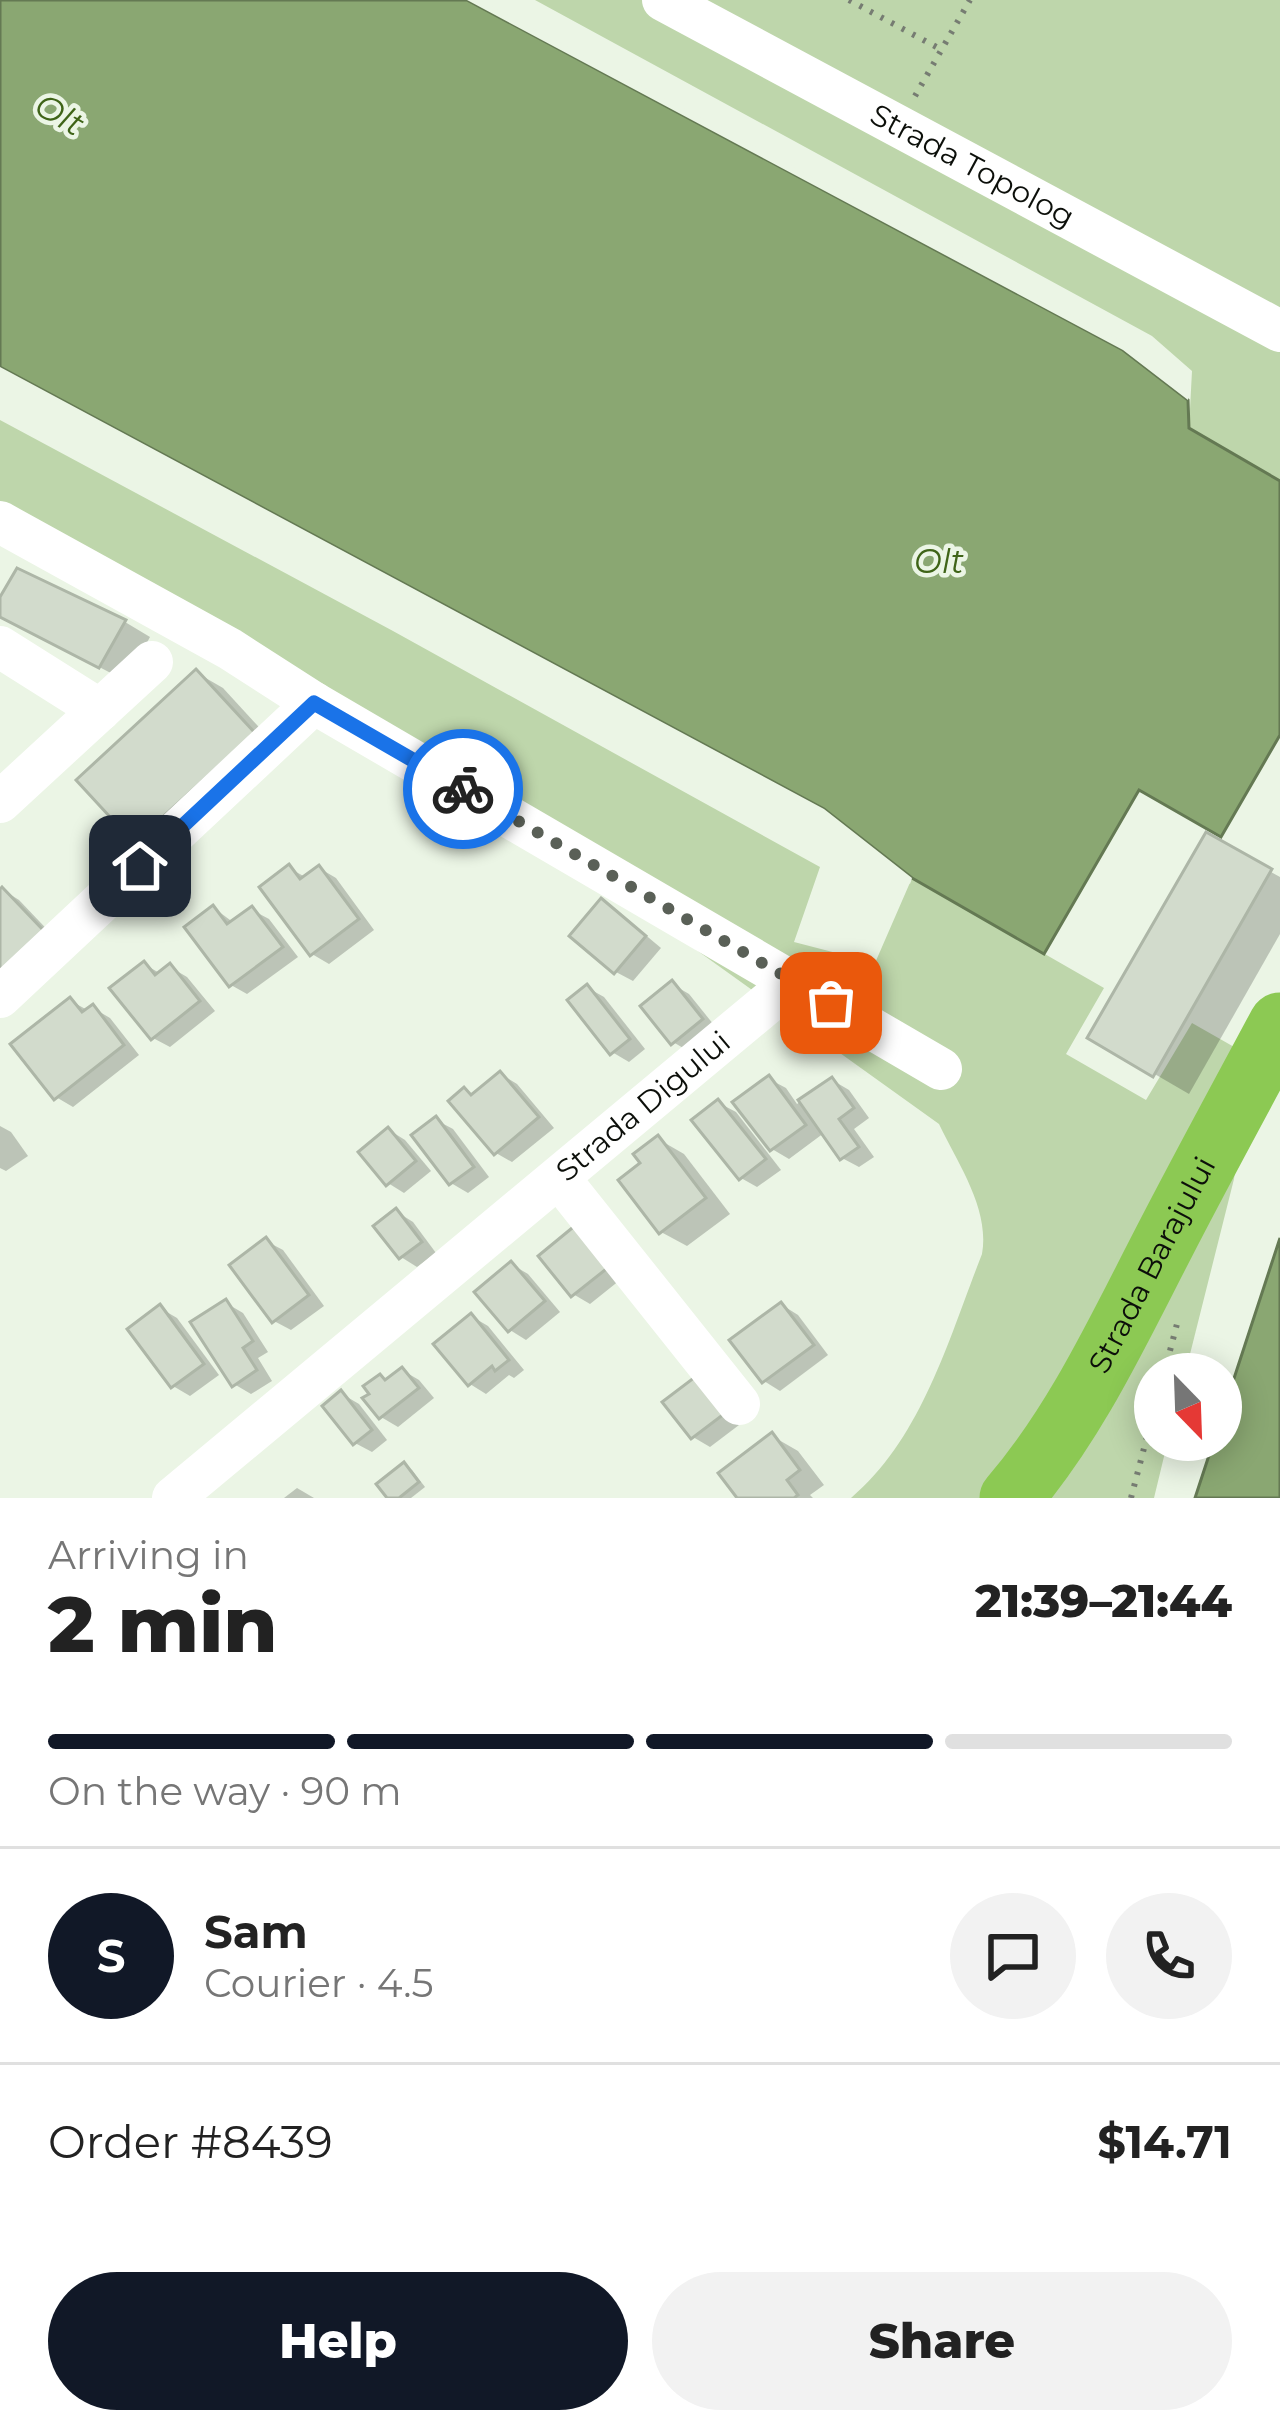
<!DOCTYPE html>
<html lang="en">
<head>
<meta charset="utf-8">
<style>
	body { margin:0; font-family:Montserrat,sans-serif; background:#f2f2f2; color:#222; height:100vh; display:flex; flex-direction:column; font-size:45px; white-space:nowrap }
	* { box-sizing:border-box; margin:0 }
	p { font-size:39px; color:#767676 }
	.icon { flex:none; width:66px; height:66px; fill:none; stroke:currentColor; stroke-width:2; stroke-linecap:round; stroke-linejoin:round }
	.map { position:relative; height:1498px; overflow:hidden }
	.details { display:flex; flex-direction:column; background:#fff; flex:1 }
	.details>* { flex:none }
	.needle { width:78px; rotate:157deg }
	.fabs { position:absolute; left:1134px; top:1353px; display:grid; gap:24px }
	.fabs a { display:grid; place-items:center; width:108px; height:108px; border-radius:50%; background:#fff; box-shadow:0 6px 30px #0003; font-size:60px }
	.pin { position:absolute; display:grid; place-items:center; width:102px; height:102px; color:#fff; margin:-51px; border-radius:24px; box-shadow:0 6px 18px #0006 }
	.courier { position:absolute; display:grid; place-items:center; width:120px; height:120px; margin:-60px; border:9px solid #1a73e8; border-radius:50%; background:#fff; color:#222; box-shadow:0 3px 15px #0007 }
	.summary em { font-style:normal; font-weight:800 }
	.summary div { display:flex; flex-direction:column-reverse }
	.summary { display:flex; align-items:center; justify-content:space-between; height:204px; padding:0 48px }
	h1 { font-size:78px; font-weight:800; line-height:90px }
	.bar { display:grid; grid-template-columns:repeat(4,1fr); gap:18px 12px; align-content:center; height:144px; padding:0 48px }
	.bar i { height:15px; border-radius:9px; background:#e0e0e0 }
	.bar .current { background:#111827 }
	.bar p { grid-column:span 4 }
	.line { display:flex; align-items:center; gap:30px; padding:0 48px; border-top:3px solid #e0e0e0 }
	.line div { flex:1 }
	.round { display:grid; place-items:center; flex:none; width:126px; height:126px; border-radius:63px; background:#f2f2f2 }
	.cta { display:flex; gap:24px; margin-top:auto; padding:24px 48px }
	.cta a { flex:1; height:138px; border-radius:72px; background:#111827; color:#fff; font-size:48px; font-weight:800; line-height:138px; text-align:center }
	.cta a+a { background:#f2f2f2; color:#222 }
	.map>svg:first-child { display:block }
	.green { fill:#bed6ab }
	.water { fill:#8aa772; stroke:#647953; stroke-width:3 }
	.pier { fill:#ebf5e5 }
	.shadow { fill:#0003 }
	.building { fill:#d2dbcc; stroke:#adb6a7; stroke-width:3 }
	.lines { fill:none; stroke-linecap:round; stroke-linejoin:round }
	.path { stroke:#767c72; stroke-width:6; stroke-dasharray:3 9; stroke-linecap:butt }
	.minor { stroke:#fff; stroke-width:42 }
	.highway { stroke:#8cc953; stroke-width:63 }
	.done { stroke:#5a6057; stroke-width:12; stroke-dasharray:0 21.6 }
	.route { stroke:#1a73e8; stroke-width:15 }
	.labels { text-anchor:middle; stroke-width:9; stroke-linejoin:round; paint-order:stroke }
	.street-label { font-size:30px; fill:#0c0f0a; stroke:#ebf5e5 }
	.water-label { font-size:33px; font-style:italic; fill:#3f6418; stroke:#ebf5e5 }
</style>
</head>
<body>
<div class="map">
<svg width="1280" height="1498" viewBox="0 0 1280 1498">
	<rect width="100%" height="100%" fill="#ebf5e5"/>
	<g class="green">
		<path d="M 535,0 L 1280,0 L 1280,481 L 1189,428 L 1192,371 L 1152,336 Z"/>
		<path d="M 0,420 L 393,631 L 820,867 L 794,942 L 875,963 L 912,878 L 1104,988 L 1066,1054 L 1146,1100 L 1192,1023 L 1271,1068 L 1238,1149 L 1234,1179 L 1185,1374 L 1155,1374 L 1155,1440 L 1168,1440 L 1154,1498 L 851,1498 C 922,1438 949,1338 982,1254 C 990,1209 958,1164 939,1124 L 346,699 L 0,521 Z"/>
	</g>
	<g class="water">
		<path d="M 0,0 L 467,0 L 1123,350 L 1188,400 L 1189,428 L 1280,481 L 1280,735 L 1221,837 L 1139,790 L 1044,954 L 912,878 L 824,809 L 0,367 Z"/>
		<path d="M 1280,1238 L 1280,1498 L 1195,1498 L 1214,1440 L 1221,1440 L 1221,1418 Z"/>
	</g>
	<g class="pier">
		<path d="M 467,0 L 480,0 L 1126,344 L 1189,393 L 1188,400 L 1123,350 Z"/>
		<path d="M 0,367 L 824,809 L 912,878 L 910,884 L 821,814 L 0,374 Z"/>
	</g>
	<g class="shadow">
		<path d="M 0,603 L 125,622 L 150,637 L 126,681 L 0,615 Z"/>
		<path d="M 197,673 L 223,688 L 279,749 L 162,856 Z"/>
		<path d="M 1207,836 L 1280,877 L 1280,934 L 1189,1094 L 1091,1037 Z"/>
		<path d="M 289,868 L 307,878 L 319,868 L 336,878 L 374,930 L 329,964 L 312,954 Z"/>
		<path d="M 3,890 L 19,900 L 59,942 L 15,984 L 0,893 Z"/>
		<path d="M 601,902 L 618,912 L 661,948 L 633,981 L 616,972 L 573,935 Z"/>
		<path d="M 214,908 L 234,923 L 252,910 L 269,919 L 298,957 L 247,994 L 231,985 Z"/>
		<path d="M 144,964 L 161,974 L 170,967 L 187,977 L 215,1011 L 170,1047 L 153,1038 Z"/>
		<path d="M 672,984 L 689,994 L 718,1030 L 690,1052 L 673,1042 Z"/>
		<path d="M 588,988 L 604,997 L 645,1049 L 629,1062 L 612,1052 Z"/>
		<path d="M 71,1001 L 89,1011 L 93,1008 L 110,1018 L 139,1055 L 73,1107 L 56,1097 Z"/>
		<path d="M 501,1074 L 517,1084 L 554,1128 L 512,1162 L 496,1153 L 465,1091 L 474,1097 Z"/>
		<path d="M 769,1079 L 786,1088 L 797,1104 L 832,1080 L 849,1090 L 869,1118 L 854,1129 L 874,1157 L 859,1167 L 842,1158 L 824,1133 L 789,1159 L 772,1149 Z"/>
		<path d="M 719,1103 L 736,1112 L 781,1170 L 757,1187 L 741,1178 Z"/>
		<path d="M 436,1120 L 453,1129 L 489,1177 L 468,1193 L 451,1183 Z"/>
		<path d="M 0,1126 L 11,1132 L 28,1156 L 6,1171 L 0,1168 Z"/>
		<path d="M 389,1130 L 405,1140 L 431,1171 L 404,1193 L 388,1183 Z"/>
		<path d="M 658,1139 L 684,1154 L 730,1214 L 687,1246 L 661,1232 L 644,1163 Z"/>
		<path d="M 397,1212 L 413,1222 L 436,1253 L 417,1267 L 401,1257 Z"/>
		<path d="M 577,1228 L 625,1276 L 590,1304 L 573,1294 Z"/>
		<path d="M 266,1241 L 283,1250 L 324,1306 L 291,1330 L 274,1321 Z"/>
		<path d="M 511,1264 L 528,1274 L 560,1312 L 526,1340 L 510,1330 Z"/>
		<path d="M 226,1303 L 243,1313 L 268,1352 L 258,1358 L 272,1381 L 251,1394 L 234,1384 Z"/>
		<path d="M 782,1305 L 798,1315 L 828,1355 L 780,1391 L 764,1381 Z"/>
		<path d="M 160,1308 L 177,1318 L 219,1375 L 190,1396 L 173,1386 Z"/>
		<path d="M 471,1316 L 488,1326 L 524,1370 L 514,1378 L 509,1375 L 486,1394 L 470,1384 Z"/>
		<path d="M 402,1370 L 419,1380 L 434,1398 L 398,1427 L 381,1417 L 388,1382 Z"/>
		<path d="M 712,1390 L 739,1425 L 710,1447 L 693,1437 Z"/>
		<path d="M 342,1394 L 359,1404 L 387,1440 L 372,1452 L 355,1443 Z"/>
		<path d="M 772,1436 L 798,1451 L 824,1485 L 810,1495 L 813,1498 L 741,1498 L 722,1474 Z"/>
		<path d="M 404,1466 L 412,1470 L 425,1487 L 411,1498 L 390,1498 L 380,1484 Z"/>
		<path d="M 297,1488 L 314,1498 L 284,1498 Z"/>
	</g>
	<g class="building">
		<path d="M 17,568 L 126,620 L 99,668 L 0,617 L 0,597 Z"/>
		<path d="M 196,669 L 255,733 L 134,843 L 76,780 Z"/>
		<path d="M 1206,832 L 1272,869 L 1153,1077 L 1087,1038 Z"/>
		<path d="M 289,864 L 300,879 L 319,865 L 359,919 L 310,956 L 259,887 Z"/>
		<path d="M 2,887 L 44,931 L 0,973 L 0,889 Z"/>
		<path d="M 601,898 L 646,936 L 614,974 L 569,936 Z"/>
		<path d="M 213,905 L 227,924 L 252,906 L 283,947 L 229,987 L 184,927 Z"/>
		<path d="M 144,961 L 155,975 L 170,963 L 200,1001 L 151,1040 L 109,988 Z"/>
		<path d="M 672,980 L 703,1019 L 671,1045 L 640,1006 Z"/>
		<path d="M 587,984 L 630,1039 L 610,1055 L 567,1000 Z"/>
		<path d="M 70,997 L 82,1012 L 93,1004 L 124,1045 L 54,1100 L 10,1044 Z"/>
		<path d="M 500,1071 L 539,1117 L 494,1155 L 448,1101 L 464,1087 L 471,1095 Z"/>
		<path d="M 769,1075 L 806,1125 L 770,1151 L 732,1102 Z"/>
		<path d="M 832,1077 L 854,1108 L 839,1119 L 859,1147 L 840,1160 L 798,1100 Z"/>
		<path d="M 718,1099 L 766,1159 L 739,1180 L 691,1120 Z"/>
		<path d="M 436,1116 L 474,1167 L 449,1185 L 411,1135 Z"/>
		<path d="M 388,1127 L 416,1161 L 386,1186 L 358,1152 Z"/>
		<path d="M 658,1135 L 706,1198 L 659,1234 L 618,1180 L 640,1163 L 633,1154 Z"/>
		<path d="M 396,1208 L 422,1242 L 399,1259 L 373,1226 Z"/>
		<path d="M 577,1224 L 610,1266 L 571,1297 L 538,1256 Z"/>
		<path d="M 266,1237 L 309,1295 L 272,1323 L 229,1265 Z"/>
		<path d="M 511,1261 L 545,1301 L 508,1332 L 474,1292 Z"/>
		<path d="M 226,1299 L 253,1341 L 243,1348 L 257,1370 L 232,1387 L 190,1322 Z"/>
		<path d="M 781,1302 L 814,1345 L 762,1383 L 729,1340 Z"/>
		<path d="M 160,1304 L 204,1364 L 171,1388 L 127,1329 Z"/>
		<path d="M 471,1313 L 509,1360 L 495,1371 L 492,1366 L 468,1386 L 433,1344 Z"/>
		<path d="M 402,1367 L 419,1388 L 379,1419 L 362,1398 L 369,1394 L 363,1386 L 380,1374 L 385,1380 Z"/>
		<path d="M 695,1377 L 724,1414 L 691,1439 L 662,1402 Z"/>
		<path d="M 341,1390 L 372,1430 L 353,1445 L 322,1406 Z"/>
		<path d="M 772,1432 L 800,1470 L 787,1480 L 798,1495 L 794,1498 L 737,1498 L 718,1473 Z"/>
		<path d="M 404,1462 L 419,1482 L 399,1498 L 387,1498 L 376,1484 Z"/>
	</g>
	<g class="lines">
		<g class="path">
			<path d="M 849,0 L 942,50"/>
			<path d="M 915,96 L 970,0"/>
			<path d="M 1164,1374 L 1178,1320"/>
			<path d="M 1131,1498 L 1155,1406"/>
		</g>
		<g class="minor">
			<path id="s1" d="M 663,0 L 1280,331"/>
			<path d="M 0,522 L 230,649 L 314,703 L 941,1069"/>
			<path d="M 0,647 L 100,710"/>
			<path d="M 0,802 L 152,662"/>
			<path d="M 0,997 L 314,703"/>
			<path d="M 559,1178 L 739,1404"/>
			<path id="s2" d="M 173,1498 L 794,981"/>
		</g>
		<path class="highway" id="s3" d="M 1011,1498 C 1075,1424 1118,1331 1163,1244 C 1201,1170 1241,1097 1280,1024"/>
	</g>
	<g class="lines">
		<path class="done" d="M 463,789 L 831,1003"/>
		<path class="route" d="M 140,866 L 314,703 L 463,789"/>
	</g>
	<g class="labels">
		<g class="street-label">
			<text dy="10" stroke="none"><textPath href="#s1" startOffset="351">Strada Topolog</textPath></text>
			<text dy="10" stroke="none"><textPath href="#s2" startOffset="612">Strada Digului</textPath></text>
			<text dy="10" stroke="none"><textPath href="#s3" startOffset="273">Strada Barajului</textPath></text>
		</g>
		<g class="water-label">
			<text transform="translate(60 114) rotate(30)" y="12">Olt</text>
			<text x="939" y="573">Olt</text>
		</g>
	</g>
</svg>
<div class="fabs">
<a><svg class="needle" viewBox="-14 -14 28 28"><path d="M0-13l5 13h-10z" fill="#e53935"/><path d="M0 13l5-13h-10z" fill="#767676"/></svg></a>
</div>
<div class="pin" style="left:831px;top:1003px;background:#ea580c"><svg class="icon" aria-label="bag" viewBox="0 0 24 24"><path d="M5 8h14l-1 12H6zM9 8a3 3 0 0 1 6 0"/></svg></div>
<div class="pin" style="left:140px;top:866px;background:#1f2937"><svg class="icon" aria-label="home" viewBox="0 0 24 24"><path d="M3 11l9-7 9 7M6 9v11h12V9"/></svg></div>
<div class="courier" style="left:463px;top:789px"><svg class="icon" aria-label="bike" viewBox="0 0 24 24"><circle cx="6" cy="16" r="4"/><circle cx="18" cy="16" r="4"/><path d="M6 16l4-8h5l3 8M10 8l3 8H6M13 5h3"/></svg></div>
</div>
<section class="details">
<div class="summary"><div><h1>2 min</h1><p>Arriving in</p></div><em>21:39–21:44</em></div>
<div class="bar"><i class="current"></i><i class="current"></i><i class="current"></i><i></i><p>On the way · 90 m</p></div>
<div class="line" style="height:216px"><b class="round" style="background:#111827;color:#fff">S</b><div><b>Sam</b><p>Courier · 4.5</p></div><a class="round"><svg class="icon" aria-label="chat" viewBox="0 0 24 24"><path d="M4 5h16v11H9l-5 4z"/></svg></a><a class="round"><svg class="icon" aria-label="phone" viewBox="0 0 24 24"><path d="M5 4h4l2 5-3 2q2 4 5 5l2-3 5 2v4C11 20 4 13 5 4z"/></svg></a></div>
<div class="line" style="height:156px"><div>Order #8439</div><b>$14.71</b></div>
<div class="cta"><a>Help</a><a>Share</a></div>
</section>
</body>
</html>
